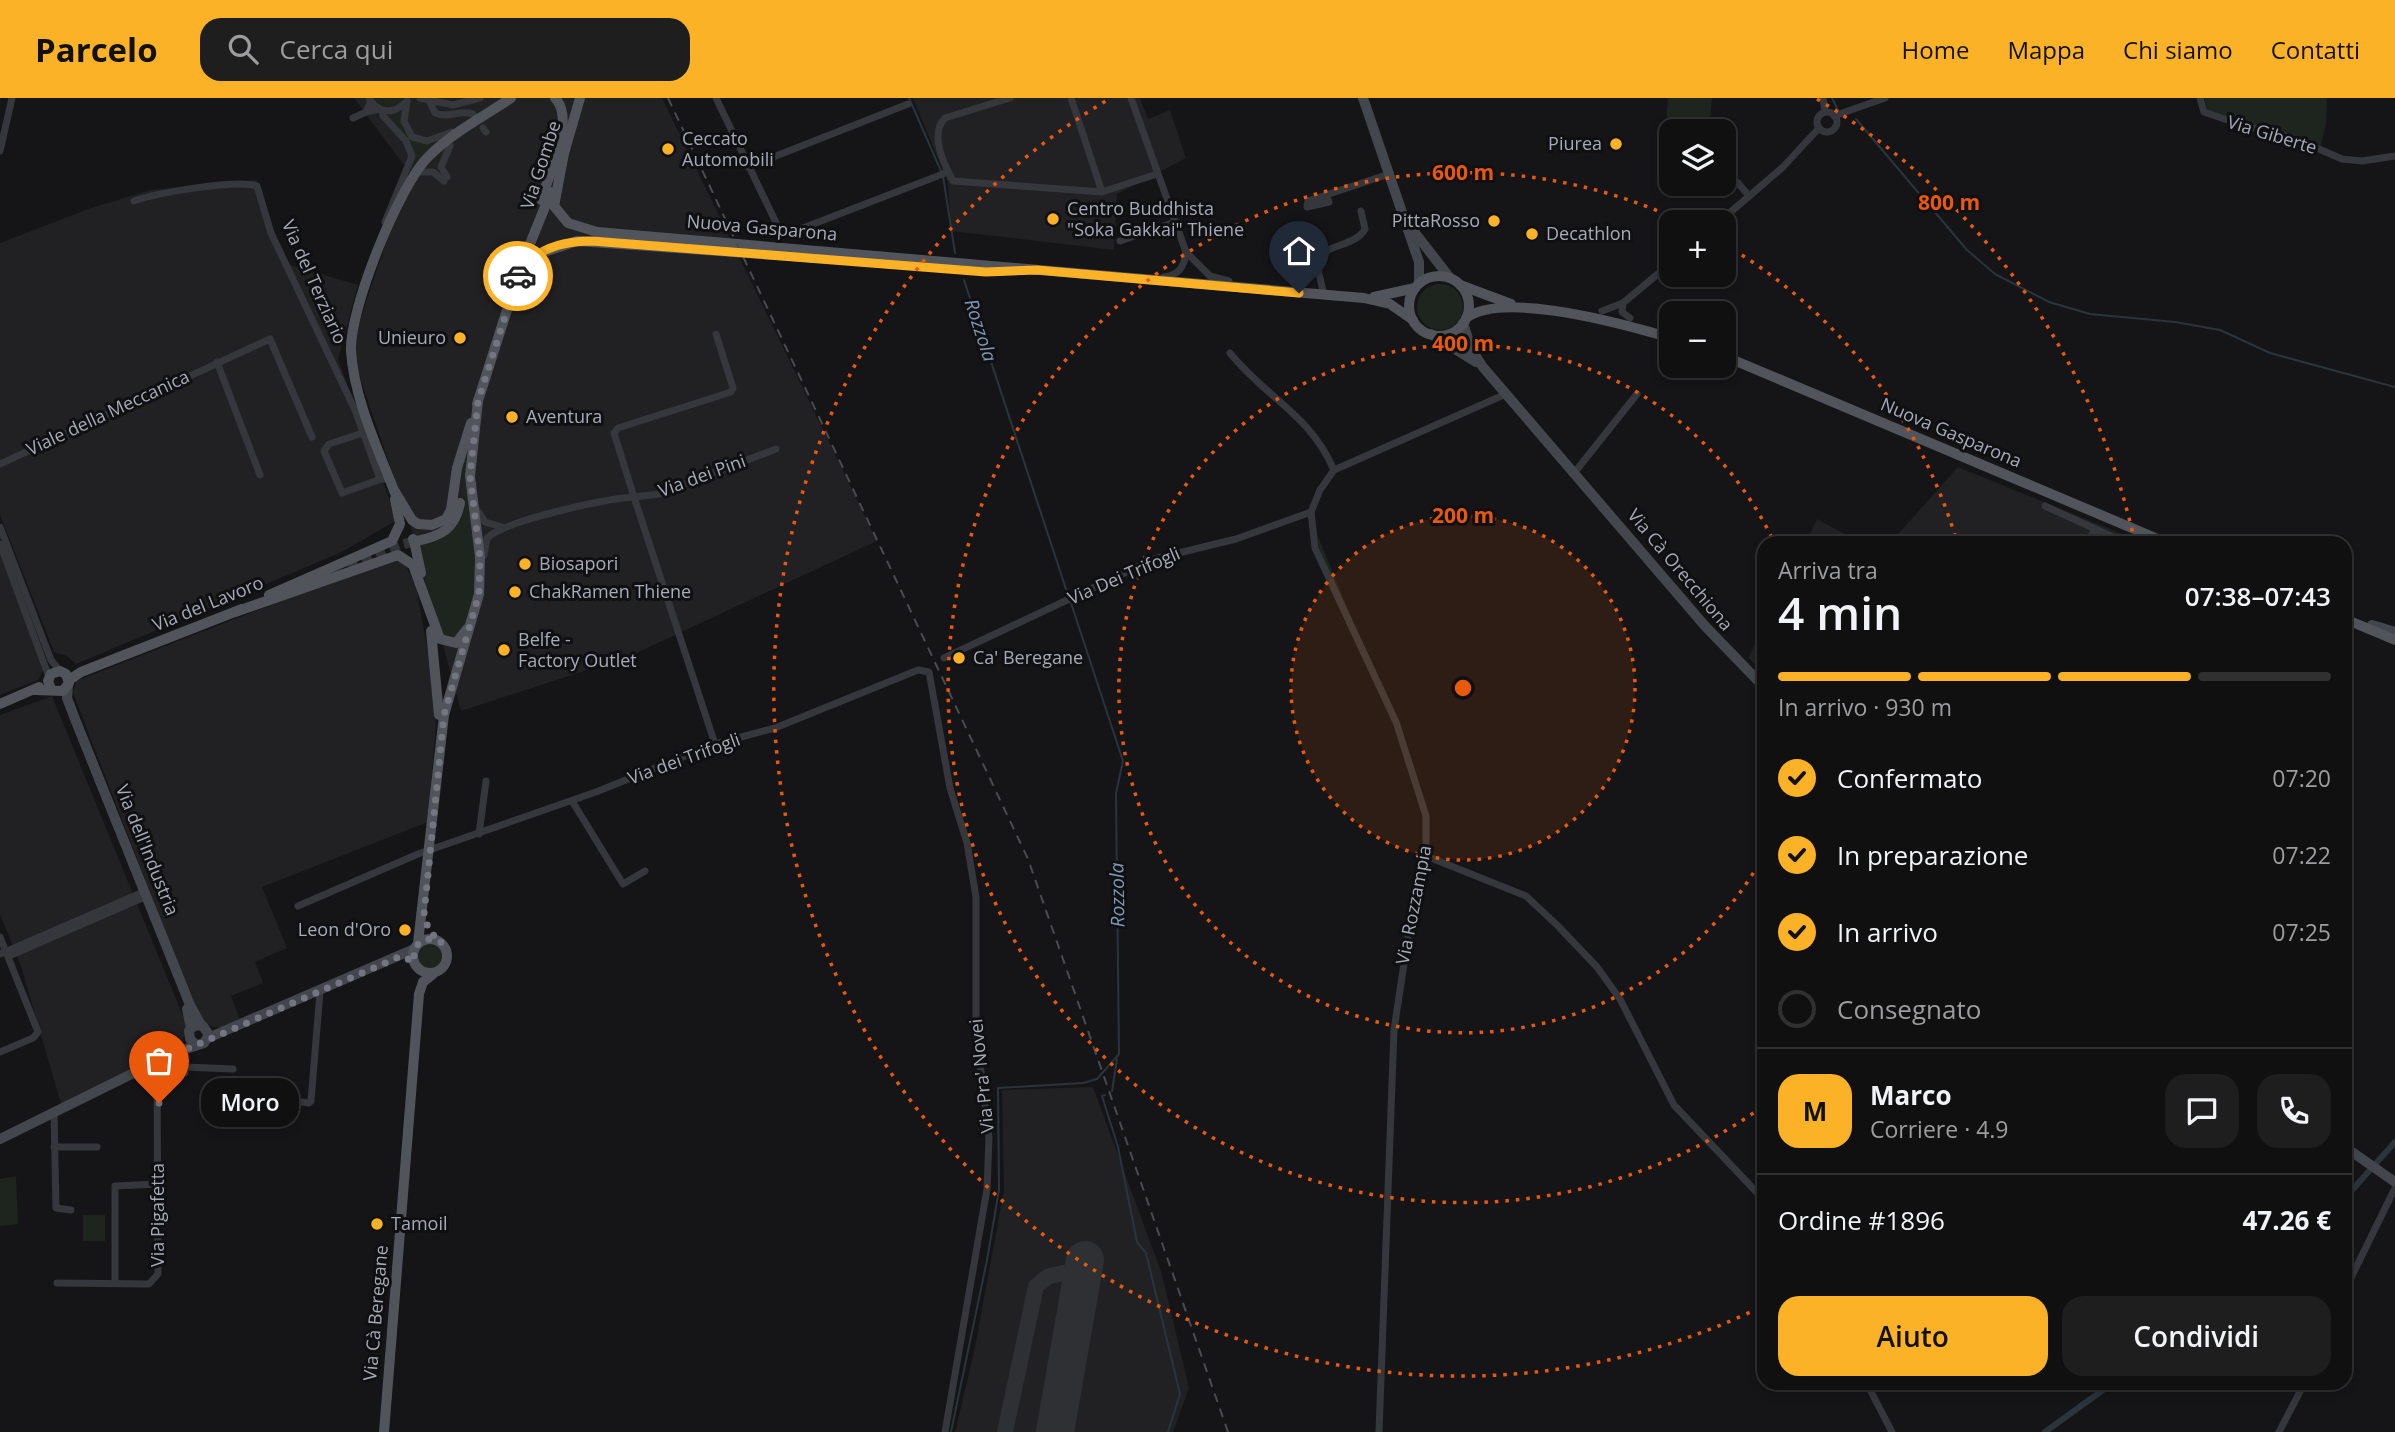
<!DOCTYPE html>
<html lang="it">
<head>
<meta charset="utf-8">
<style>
	body { margin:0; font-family:"Open Sans",sans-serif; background:#1e1e1f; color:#f1f3f6; height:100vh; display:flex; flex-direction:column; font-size:26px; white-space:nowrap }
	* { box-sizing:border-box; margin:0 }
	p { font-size:23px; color:#9c9d9f }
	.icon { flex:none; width:38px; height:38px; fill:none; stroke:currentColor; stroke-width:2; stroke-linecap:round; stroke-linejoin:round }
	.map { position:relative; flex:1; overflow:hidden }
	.details { position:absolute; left:1757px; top:438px; width:595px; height:854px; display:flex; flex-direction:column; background:#101011; border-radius:21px; box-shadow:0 4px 10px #0003,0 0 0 2px #303031 }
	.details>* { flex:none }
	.tools { position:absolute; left:1659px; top:21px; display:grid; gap:14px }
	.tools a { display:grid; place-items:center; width:77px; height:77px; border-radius:14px; background:#101011; box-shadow:0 4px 10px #0003,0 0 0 2px #303031; font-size:35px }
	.pin { position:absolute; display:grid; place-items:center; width:60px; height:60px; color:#fff; margin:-72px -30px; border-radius:50% 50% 50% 0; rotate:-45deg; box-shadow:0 0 7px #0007 }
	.pin .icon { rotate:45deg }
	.courier { position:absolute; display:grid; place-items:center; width:70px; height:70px; margin:-35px; border:5px solid #fcb227; border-radius:50%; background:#fff; color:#222; box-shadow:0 2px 9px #0007 }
	.bubble { position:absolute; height:49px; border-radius:21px; background:#101011; box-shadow:0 4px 10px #0003,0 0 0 2px #303031; font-size:23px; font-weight:600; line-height:49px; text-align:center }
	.headline em { font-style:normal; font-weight:600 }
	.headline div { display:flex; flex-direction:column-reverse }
	.headline { display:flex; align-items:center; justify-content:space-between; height:119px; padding:0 21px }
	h1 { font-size:46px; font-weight:600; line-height:52px }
	.bar { display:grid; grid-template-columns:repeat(4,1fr); gap:10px 7px; align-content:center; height:84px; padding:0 21px }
	.bar i { height:9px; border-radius:5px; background:#303031 }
	.bar .on { background:#fcb227 }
	.bar p { grid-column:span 4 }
	.line { display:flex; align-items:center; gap:18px; padding:0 21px; border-top:2px solid #303031 }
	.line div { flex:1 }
	.round { display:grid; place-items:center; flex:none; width:74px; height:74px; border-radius:21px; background:#1e1e1f }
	ol { padding:0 21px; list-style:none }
	li { display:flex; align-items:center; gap:21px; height:77px }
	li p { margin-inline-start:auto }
	li .icon { padding:7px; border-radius:50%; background:#fcb227; color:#111; stroke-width:4 }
	li:last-child { color:#9c9d9f }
	li i { width:38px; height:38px; border:4px solid #303031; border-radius:50% }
	.action { display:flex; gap:14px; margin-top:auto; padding:14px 21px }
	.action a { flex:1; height:80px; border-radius:21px; background:#fcb227; color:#111; font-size:28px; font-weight:600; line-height:80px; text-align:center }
	.action a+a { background:#1e1e1f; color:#f1f3f6 }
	header { display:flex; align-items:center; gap:42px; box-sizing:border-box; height:98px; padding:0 35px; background:#fcb227; color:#111 }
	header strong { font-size:33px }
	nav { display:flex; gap:38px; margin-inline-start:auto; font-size:24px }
	.search { width:490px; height:63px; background:#1e1e1f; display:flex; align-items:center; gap:18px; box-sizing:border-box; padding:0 24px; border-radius:21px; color:#9c9d9f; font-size:26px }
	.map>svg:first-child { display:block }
	.built { fill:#212124 }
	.green { fill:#1d251e }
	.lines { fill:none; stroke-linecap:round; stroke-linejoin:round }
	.stream { stroke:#2a343b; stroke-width:2 }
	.canal { stroke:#2a343b; stroke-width:6 }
	.taxiway { stroke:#2e3034; stroke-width:16 }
	.runway { stroke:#2e3034; stroke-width:38 }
	.primary-tunnel { stroke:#323337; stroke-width:10; stroke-dasharray:10 5; stroke-linecap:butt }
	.street { stroke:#35373c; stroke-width:7 }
	.secondary { stroke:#43464c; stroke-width:10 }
	.primary { stroke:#51545b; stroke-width:10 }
	.rail { stroke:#484b51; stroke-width:2; stroke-dasharray:9 7; stroke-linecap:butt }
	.primary-bridge { stroke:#51545b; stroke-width:10 }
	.done { stroke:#737680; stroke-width:7; stroke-dasharray:0 12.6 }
	.route { stroke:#fcb227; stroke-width:9 }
	.ring { fill:none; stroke:#e8590c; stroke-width:3.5; stroke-dasharray:3.5 7 }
	.poi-dot { fill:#fcb227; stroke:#101012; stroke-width:2.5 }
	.labels { text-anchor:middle; stroke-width:6; stroke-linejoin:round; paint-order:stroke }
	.street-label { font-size:18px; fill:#a6abb8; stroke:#101012 }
	.poi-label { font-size:18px; fill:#a6abb8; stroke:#101012; text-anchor:start }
	.water-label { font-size:19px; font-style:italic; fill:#7b9ab5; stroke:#101012 }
	.centre { fill:#e8590c; stroke:#101012; stroke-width:3.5 }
	.ring-label { font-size:21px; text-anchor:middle; font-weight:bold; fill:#e8590c; stroke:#101012; stroke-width:6; stroke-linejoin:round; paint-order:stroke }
</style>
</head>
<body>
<header>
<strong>Parcelo</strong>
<div class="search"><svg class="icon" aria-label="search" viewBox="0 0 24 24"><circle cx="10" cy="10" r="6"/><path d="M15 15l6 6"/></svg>Cerca qui</div>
<nav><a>Home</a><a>Mappa</a><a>Chi siamo</a><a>Contatti</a></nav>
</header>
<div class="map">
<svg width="2395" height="1334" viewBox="0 0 2395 1334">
	<rect width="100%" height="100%" fill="#151517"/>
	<g class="built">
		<path d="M 354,0 L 662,0 L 877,443 L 630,558 L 461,613 L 408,420 L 350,251 L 410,75 Z"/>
		<path d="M 913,0 L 1140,0 L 1148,21 L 1170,12 L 1186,60 L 1117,96 L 1114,152 L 951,133 L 948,85 Z"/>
		<path d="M 257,82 L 284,165 L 358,187 L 338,261 L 397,422 L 342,454 L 76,566 L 67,558 L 54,554 L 0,417 L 0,145 L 91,110 L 151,92 Z"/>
		<path d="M 1958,369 L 2142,444 L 1891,444 Z"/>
		<path d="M 1817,421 L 1859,444 L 1806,444 Z"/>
		<path d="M 0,453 L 44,570 L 38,582 L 0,597 Z"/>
		<path d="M 398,462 L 406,468 L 416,488 L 431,571 L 436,625 L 428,724 L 262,789 L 287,850 L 255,864 L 263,885 L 231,898 L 241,924 L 221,930 L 211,928 L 200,920 L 193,905 L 73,595 L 76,583 L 345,478 Z"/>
		<path d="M 1764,529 L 1764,574 L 1748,560 Z"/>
		<path d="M 52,598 L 187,928 L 182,944 L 172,953 L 61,1006 L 21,868 L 0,816 L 0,617 Z"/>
		<path d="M 1093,989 L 1162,1176 L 1189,1290 L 1173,1334 L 955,1334 L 974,1254 L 1004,1092 L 1002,992 Z"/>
	</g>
	<g class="green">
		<path d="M 374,0 L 404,0 C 395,12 382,12 374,0 Z"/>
		<path d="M 1668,0 L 1712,0 L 1709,33 L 1671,33 L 1671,53 L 1664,53 Z"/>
		<path d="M 2204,0 L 2327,0 L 2326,27 L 2320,50 L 2210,17 Z"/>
		<path d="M 401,13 C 401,36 411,47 436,45 L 415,65 L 411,44 L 385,16 Z"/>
		<circle cx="1440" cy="209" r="23"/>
		<path d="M 470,335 C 468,348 465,361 466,374 C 469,431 492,488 457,540 L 444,541 L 428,499 L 418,446 L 435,443 L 463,404 L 462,359 Z"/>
		<path d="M 1316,434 L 1358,536 L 1321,457 Z"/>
		<circle cx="430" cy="858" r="13"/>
		<path d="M 16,1078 L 18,1126 L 0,1128 L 0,1081 Z"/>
		<rect x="83" y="1117" width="22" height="26"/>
	</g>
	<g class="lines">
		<g class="stream">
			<path d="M 909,0 L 941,73"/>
			<path d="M 1832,0 L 1838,12"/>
			<path d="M 1856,21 L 1967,152 L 1995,176 L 2049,204 L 2090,216 L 2175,224 L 2220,232 L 2270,255 L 2395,289"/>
			<path d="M 943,78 L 955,155"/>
			<path d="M 964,182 L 1068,497"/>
			<path d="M 1112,993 L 1117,961"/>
			<path d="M 1105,997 L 1102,998 L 1118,1049 L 1137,1144 L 1146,1155 L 1180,1296 L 1168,1334"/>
			<path d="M 951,1334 L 987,1162 L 999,1092 L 998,990 L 1083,985 L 1097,981 L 1119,956 L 1116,695 L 1123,663 L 1070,502"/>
		</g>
		<g class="canal">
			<path d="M 2345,1100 L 2395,1044"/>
			<path d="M 2045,1334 L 2114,1284"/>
		</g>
		<path class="taxiway" d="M 1005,1334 L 1036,1188 L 1049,1178 L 1073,1173 L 1082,1179"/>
		<path class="runway" d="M 1055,1334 L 1085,1162"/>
		<path class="primary-tunnel" d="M 348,468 L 399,447 L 417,443"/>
		<g class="street">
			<path d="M 369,0 C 378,15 393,17 405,5"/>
			<path d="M 420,0 L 453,7 L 480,0"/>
			<path d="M 716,0 L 781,135 L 790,135 L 948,74"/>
			<path d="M 1010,0 L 945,20 C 929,36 944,66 953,83 L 1102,94 L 1157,76"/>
			<path d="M 1071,0 L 1102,94"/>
			<path d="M 1131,0 L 1186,154 L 1210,178 L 1229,183"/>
			<path d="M 1823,0 L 1825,14"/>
			<path d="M 2200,0 L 2204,14 L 2245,28 L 2296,41 L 2342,61 L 2362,63 L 2395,58"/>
			<path d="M 429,2 L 435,15 C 450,21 459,11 473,16"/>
			<path d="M 371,3 L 366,14 L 379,11"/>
			<path d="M 407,3 L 404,23 L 412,39 L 427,43 L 452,34"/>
			<path d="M 382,12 L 383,18 L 406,43 L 412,58 L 385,124"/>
			<circle cx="1827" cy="24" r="10"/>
			<path d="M 1834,18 L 1885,0"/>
			<path d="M 353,20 L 366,14"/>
			<path d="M 483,30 L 486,34"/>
			<path d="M 0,53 L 12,0"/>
			<path d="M 748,69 L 908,6"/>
			<path d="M 418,74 L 433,74 L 444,83"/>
			<path d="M 447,79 L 441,69 L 450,48"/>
			<path d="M 1738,85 L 1749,98"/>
			<path d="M 1326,96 L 1329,104 L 1307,109 L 1308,103 L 1389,76"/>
			<path d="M 134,103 C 156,95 236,81 257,88 L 271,135 L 355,312 L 380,381 L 390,381"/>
			<path d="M 1719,124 L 1783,69 L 1819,30"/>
			<path d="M 1120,143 L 1175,124"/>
			<path d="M 1164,179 C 1179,177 1184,169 1186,155"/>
			<path d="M 1324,197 L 1316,163 C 1327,145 1355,149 1365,131 L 1361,113"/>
			<path d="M 1623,205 L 1622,214 L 1630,220"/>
			<path d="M 1602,213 L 1623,205 L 1671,165"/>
			<path d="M 1230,255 C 1267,301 1309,315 1334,372"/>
			<path d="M 217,264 L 260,377"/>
			<path d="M 366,334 L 329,346 L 324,353 L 342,395 L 381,381"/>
			<path d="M 0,366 L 270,241 L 312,339"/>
			<path d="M 1575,374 L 1637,296"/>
			<path d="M 2045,408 L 2124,444"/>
			<path d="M 477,412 L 485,424 L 502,429"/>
			<path d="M 0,429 L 51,562 L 60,573"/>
			<path d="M 2086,444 L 2095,432"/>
			<path d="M 0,446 L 49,579"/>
			<path d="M 484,457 L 487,440 C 507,422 604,401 634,399 L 614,335 L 618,330 L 731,294 L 733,290 L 716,236"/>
			<path d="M 944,560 L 1154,461 L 1236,441 L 1311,414"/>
			<path d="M 715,646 L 634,399 L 659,396 L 776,351"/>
			<path d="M 572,703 L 623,786 L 645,773"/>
			<path d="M 479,736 L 486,683"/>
			<path d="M 1426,758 L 1526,798 L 1557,827 L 1597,869 L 1620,901 L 1674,1007 L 1764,1102"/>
			<path d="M 298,808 L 418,756 L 596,694 L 715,646 L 775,630 L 918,572 L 929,574 L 950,690 L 967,745 L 976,799 L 976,933 L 989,1040 L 987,1091 L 945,1334"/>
			<path d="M 0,839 L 38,934 L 33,940 L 0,954"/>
			<path d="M 0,856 L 141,795"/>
			<path d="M 9,858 L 147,798"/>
			<path d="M 182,952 L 185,975"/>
			<path d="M 185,969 L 233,971"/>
			<path d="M 261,999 L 309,1005 L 311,1003 L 320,894"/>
			<path d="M 54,1014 L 56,1110 L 71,1112"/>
			<path d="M 54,1049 L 97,1049"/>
			<path d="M 115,1184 L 115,1088 L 158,1086"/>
			<path d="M 57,1185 L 149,1186 L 158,1176 L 157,964"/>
			<path d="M 2345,1192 L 2395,1090"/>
			<path d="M 1866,1284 L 1892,1334"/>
			<path d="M 1379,1334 L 1394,932 L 1408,839 L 1426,758 L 1426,718 L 1396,624 L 1315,450 L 1311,414 L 1320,392 L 1334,372 L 1506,296"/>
			<path d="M 2279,1334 L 2305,1284"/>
		</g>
		<g class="secondary">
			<path d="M 1363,0 L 1419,164 L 1419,185"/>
			<path d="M 1412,131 L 1450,180"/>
			<path d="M 1463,225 L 1471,250 L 1482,268 L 1705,528 L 1764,589"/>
			<path d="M 1431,236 L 1476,264"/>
			<path d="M 2372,527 L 2395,534"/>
			<path d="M 68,588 L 67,600 L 75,621 L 190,907 L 201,927"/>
			<path d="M 187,911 L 191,930"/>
			<path d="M 208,940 L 414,851"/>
			<path d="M 0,1041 L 174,955 L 204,945 L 209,937 L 203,928 L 195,927 L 189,933 L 190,941 L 195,946"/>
			<path d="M 2345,1049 L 2395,1084"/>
		</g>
		<g class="primary">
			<path d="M 565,50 L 554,108 L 568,125 L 597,134 L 1364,200 L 1390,206 L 1413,222"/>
			<path d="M 564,55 L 580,0"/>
			<path d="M 541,102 C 549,76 576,21 555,0"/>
			<path d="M 519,175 L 538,156 L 577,143 L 1002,173"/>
			<circle cx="1439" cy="208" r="30"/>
			<path d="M 1460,187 L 1511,206"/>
			<path d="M 1374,199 L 1415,190"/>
			<path d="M 1466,220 C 1504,192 1627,227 1671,240"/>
			<path d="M 1724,258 L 2165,444"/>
			<path d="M 477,306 L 521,168 L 551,94"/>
			<path d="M 394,392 L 412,422 L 418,426 L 432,427 L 446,421 L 451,412 L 457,370 L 471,325"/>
			<path d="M 395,395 C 378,351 354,301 351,253 C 349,212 399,87 429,58 C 453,34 483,19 511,0"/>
			<path d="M 417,443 C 441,438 455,431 460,405"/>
			<path d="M 415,447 L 421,475"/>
			<path d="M 269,497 L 392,443 L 400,426 L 395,401"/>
			<path d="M 235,514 L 398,457 L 413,467 L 440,541 L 456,545 L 467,531"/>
			<path d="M 2345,521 L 2395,542"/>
			<path d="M 431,533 L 439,617"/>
			<path d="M 69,582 L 81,574 L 242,511"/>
			<path d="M 35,592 L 63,593 L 69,585 L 66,576 L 60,573 L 51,576 L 48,583 L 51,591"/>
			<path d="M 0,606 L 39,589"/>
			<circle cx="430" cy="858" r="17"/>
			<path d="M 418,845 L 444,617 L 479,496 L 480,459 L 470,378 L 478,303"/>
			<path d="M 384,1334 L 419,896 L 423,884 L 433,876"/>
		</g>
		<path class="rail" d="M 668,0 L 1028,761 L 1228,1334"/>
		<path class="primary-bridge" d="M 413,441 L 415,447"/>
	</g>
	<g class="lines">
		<path class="done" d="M 159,1005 L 157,964 L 401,858 L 414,864 L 414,851 C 421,841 431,838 442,845 L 429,833 L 424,816 L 444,617 L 479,496 L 480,459 L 470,378 L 478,303 L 518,178"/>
		<path class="route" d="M 518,178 C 533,151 563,143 592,143 L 986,174 L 1037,172 L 1299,195"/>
	</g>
	<circle cx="1463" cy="590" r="172" fill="#e8590c" fill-opacity=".12"/>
	<g class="ring">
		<circle cx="1463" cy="590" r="172"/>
		<path d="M1764 757A344 344 0 1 1 1773 442"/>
		<path d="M1762 1009A515 515 0 1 1 1681 123M1724 146A515 515 0 0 1 1957 444"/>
		<path d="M1759 1210A687 687 0 0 1 1109 1M1817 1A687 687 0 0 1 2134 441"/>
	</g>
	<g class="poi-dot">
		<circle cx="1616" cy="46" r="7"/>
		<circle cx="668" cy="51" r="7"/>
		<circle cx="1053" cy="121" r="7"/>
		<circle cx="1494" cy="123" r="7"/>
		<circle cx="1532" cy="136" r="7"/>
		<circle cx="460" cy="240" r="7"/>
		<circle cx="512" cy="319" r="7"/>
		<circle cx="525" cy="466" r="7"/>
		<circle cx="515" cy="494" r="7"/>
		<circle cx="504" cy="552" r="7"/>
		<circle cx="959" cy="560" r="7"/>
		<circle cx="405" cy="832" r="7"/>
		<circle cx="377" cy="1126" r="7"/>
	</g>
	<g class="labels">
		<g class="street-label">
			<text transform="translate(2272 37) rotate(17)" y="6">Via Giberte</text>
			<text transform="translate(541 67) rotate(-72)" y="6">Via Gombe</text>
			<text transform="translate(762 130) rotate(5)" y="6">Nuova Gasparona</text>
			<text transform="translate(314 184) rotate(66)" y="6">Via del Terziario</text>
			<text transform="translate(108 315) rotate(-25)" y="6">Viale della Meccanica</text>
			<text transform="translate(1951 335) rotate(23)" y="6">Nuova Gasparona</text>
			<text transform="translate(702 378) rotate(-20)" y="6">Via dei Pini</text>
			<text transform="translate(1680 472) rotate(50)" y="6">Via Cà Orecchiona</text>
			<text transform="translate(1124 478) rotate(-23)" y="6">Via Dei Trifogli</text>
			<text transform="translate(208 506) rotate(-22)" y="6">Via del Lavoro</text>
			<text transform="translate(684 661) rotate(-20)" y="6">Via dei Trifogli</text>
			<text transform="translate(147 752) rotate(68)" y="6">Via dell'Industria</text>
			<text transform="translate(1414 807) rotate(-79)" y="6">Via Rozzampia</text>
			<text transform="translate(982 978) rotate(-96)" y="6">Via Pra' Novei</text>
			<text transform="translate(158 1117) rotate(-90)" y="6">Via Pigafetta</text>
			<text transform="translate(376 1215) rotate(-85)" y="6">Via Cà Beregane</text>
		</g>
		<g class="poi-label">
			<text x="682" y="47">Ceccato<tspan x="682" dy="21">Automobili</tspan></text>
			<text x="1602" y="52" text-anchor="end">Piurea</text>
			<text x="1067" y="117">Centro Buddhista<tspan x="1067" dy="21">"Soka Gakkai" Thiene</tspan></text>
			<text x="1480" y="129" text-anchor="end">PittaRosso</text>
			<text x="1546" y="142">Decathlon</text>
			<text x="446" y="246" text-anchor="end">Unieuro</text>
			<text x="526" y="325">Aventura</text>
			<text x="539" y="472">Biosapori</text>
			<text x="529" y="500">ChakRamen Thiene</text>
			<text x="518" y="548">Belfe -<tspan x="518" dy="21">Factory Outlet</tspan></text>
			<text x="973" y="566">Ca' Beregane</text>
			<text x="391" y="838" text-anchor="end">Leon d'Oro</text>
			<text x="391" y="1132">Tamoil</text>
		</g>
		<g class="water-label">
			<text transform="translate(981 232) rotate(72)" y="7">Rozzola</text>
			<text transform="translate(1117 797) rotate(-91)" y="7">Rozzola</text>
		</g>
	</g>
	<circle cx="1463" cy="590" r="10" class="centre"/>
	<g class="ring-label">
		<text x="1463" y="82">600 m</text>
		<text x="1949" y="112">800 m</text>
		<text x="1463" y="253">400 m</text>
		<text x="1463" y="425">200 m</text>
	</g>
</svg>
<div class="tools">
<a><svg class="icon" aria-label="layers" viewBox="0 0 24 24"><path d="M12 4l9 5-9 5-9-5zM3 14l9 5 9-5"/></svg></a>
<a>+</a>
<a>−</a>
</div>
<div class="pin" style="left:159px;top:1005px;background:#ea580c"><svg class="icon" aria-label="bag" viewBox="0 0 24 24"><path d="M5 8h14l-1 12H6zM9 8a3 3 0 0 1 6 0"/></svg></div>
<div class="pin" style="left:1299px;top:195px;background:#1f2937"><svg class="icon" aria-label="home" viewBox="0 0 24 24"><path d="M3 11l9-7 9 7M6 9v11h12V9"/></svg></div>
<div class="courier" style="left:518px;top:178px"><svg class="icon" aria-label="car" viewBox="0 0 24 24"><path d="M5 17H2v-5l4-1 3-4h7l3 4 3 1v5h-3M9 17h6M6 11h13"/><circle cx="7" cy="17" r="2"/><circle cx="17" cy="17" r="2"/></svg></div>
<div class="bubble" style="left:201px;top:980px;width:98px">Moro</div>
<section class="details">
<div class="headline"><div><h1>4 min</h1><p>Arriva tra</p></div><em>07:38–07:43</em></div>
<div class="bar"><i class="on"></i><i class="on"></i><i class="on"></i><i></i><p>In arrivo · 930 m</p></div>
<ol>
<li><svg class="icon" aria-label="check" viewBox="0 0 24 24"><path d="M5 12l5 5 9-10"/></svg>Confermato<p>07:20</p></li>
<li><svg class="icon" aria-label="check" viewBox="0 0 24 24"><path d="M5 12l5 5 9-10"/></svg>In preparazione<p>07:22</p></li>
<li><svg class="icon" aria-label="check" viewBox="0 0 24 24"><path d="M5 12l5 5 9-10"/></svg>In arrivo<p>07:25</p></li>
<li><i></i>Consegnato</li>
</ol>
<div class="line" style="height:126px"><b class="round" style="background:#fcb227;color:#111">M</b><div><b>Marco</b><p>Corriere · 4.9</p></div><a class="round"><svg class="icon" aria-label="chat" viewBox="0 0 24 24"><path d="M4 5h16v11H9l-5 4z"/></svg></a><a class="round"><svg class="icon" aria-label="phone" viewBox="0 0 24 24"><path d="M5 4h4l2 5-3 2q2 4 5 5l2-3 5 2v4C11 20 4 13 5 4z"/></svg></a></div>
<div class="line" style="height:91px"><div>Ordine #1896</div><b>47.26 €</b></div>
<div class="action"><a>Aiuto</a><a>Condividi</a></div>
</section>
</div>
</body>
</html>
